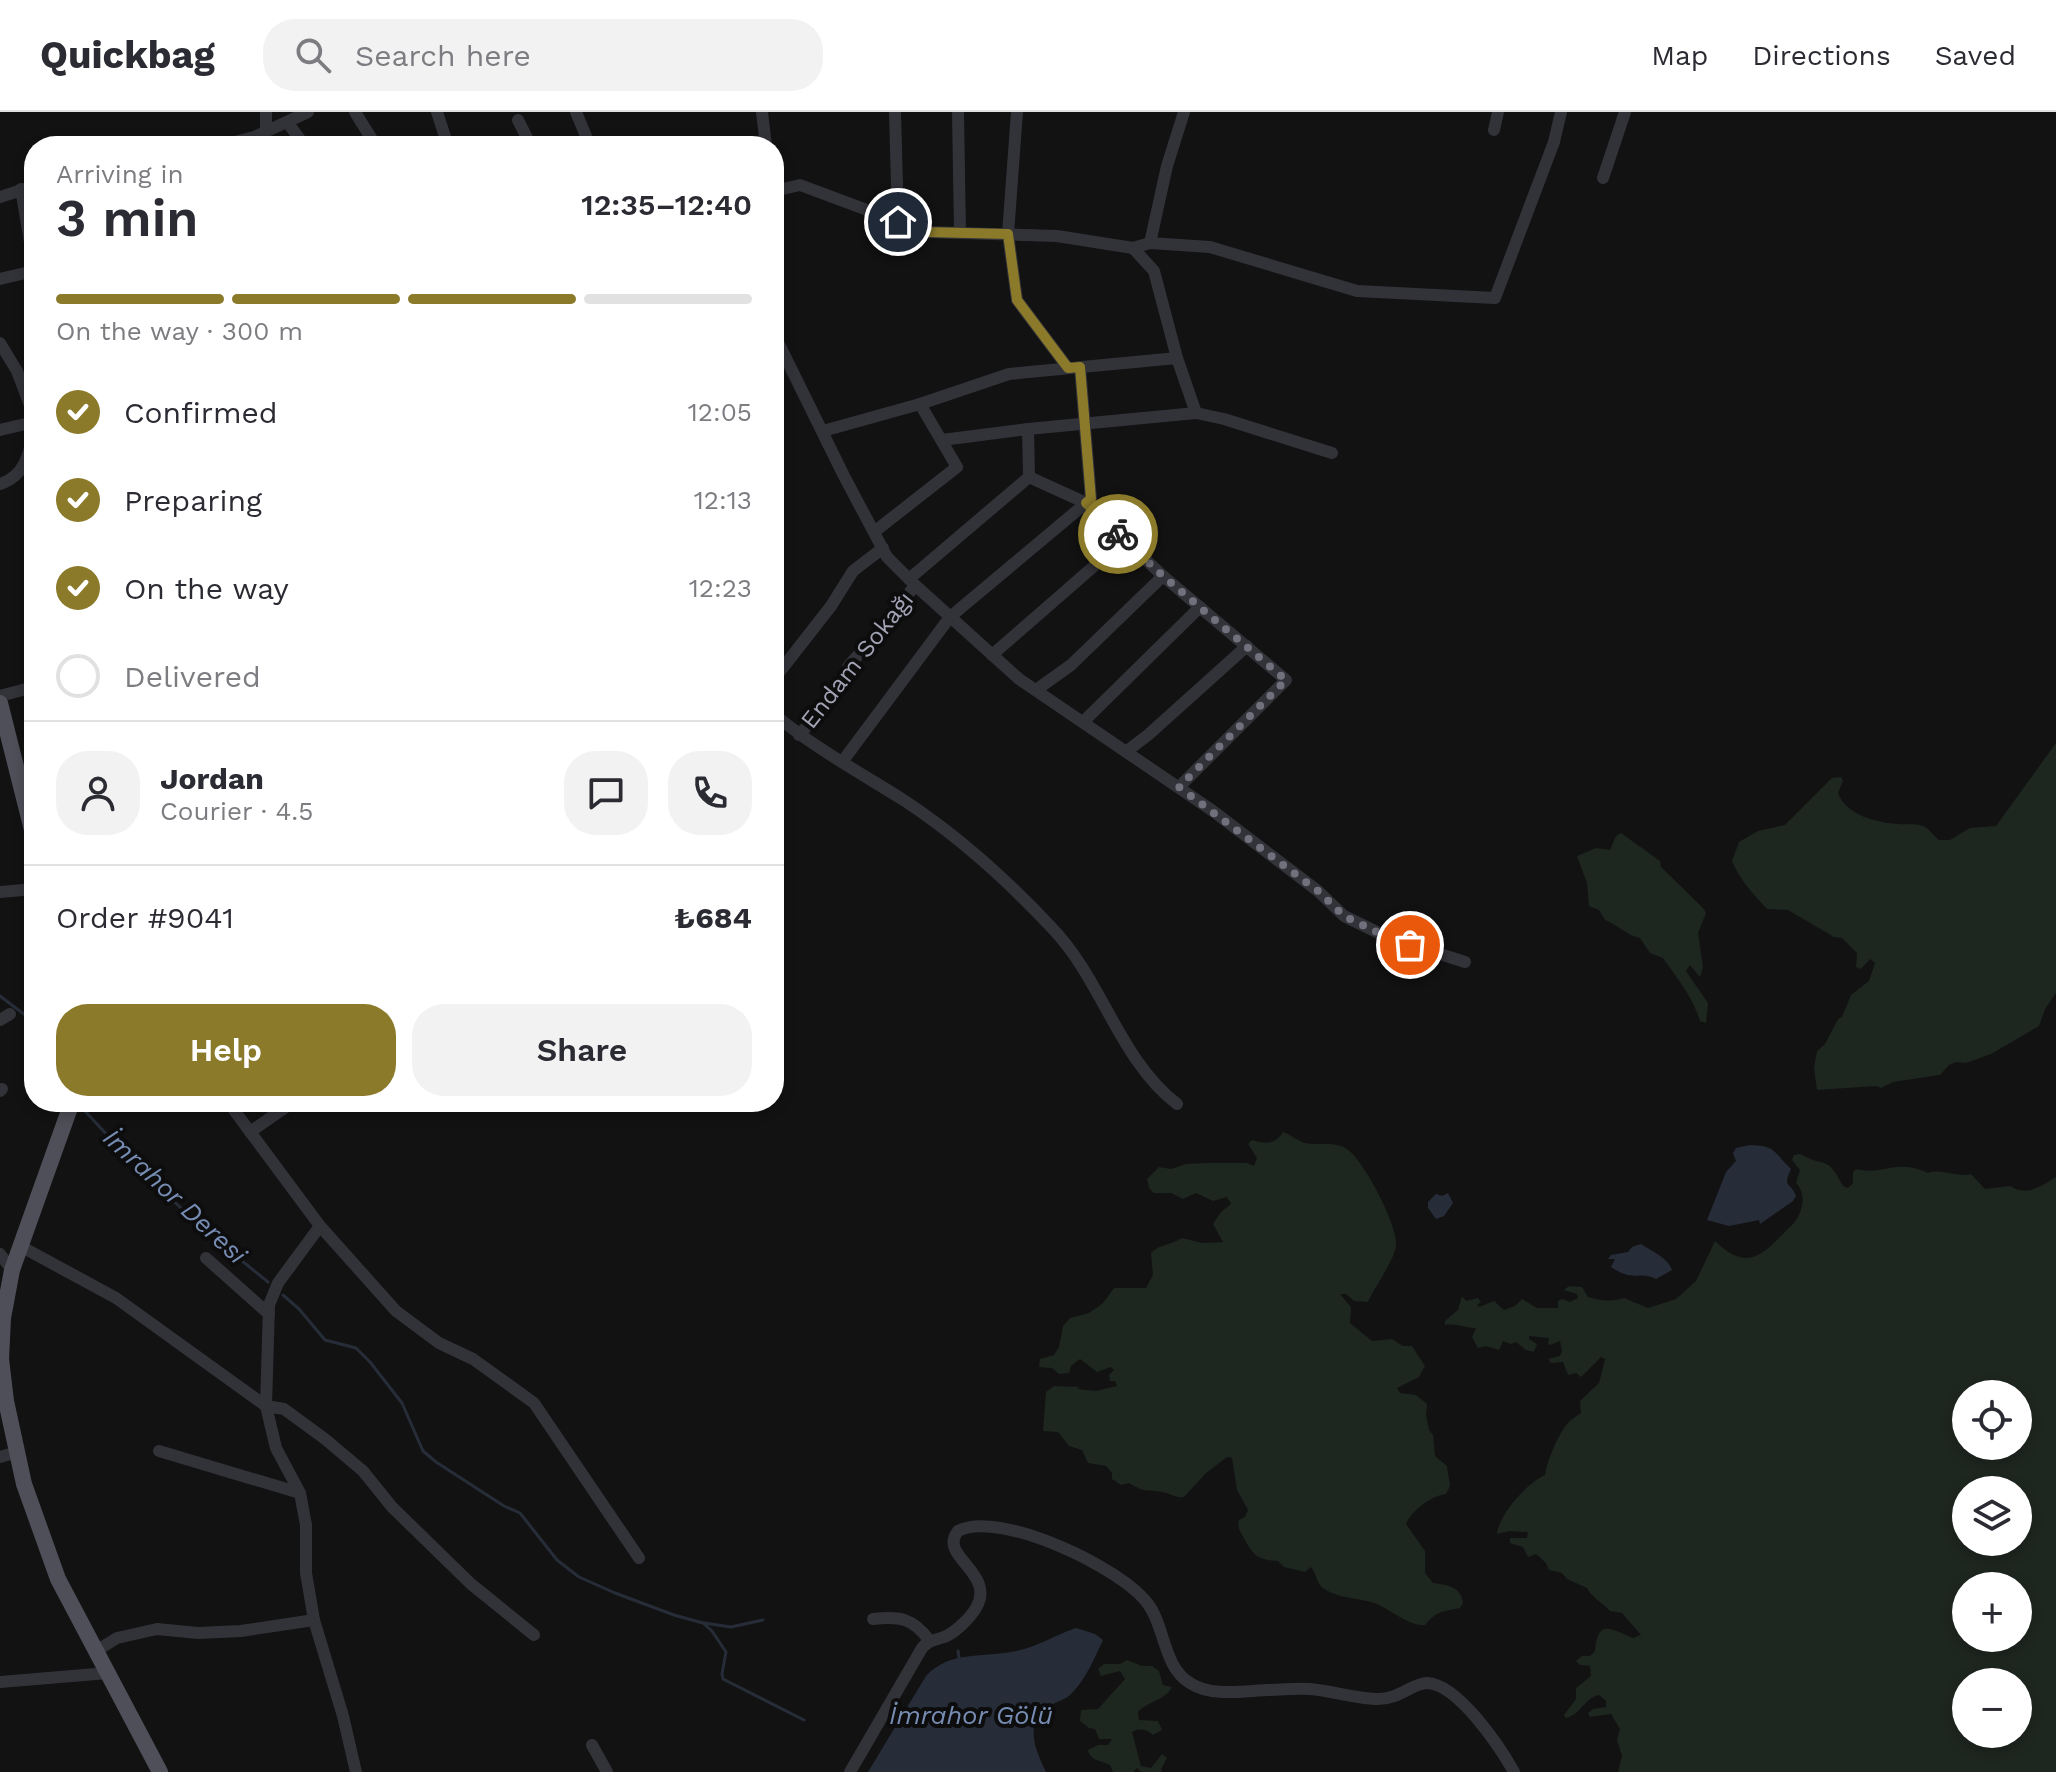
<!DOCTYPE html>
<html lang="en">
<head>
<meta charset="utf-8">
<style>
	body { margin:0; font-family:"Work Sans",sans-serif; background:#f2f2f3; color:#2b2b33; height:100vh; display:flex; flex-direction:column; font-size:30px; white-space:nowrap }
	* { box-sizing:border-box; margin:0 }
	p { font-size:26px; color:#7c7c81 }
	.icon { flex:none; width:44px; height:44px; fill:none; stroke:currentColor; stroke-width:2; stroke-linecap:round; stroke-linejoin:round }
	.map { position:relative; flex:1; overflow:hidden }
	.side { position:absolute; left:24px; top:24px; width:760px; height:976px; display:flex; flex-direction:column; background:#fff; border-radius:32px; box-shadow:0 4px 12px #0003 }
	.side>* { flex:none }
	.fabs { position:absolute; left:1952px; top:1268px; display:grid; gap:16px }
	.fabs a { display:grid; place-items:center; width:80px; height:80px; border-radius:50%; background:#fff; box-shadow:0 4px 12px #0003; font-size:40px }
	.pin { position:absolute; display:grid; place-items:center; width:68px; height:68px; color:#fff; margin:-34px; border:4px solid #fff; border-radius:50%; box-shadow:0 2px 8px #0007 }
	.courier { position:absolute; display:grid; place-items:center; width:80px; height:80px; margin:-40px; border:6px solid #8a7a2a; border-radius:50%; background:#fff; color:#222; box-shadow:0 2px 10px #0007 }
	.head em { font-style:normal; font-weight:600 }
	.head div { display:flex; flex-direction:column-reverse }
	.head { display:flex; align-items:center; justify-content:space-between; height:136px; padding:0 32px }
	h1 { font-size:52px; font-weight:600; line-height:60px }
	.bar { display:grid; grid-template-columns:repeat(4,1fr); gap:12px 8px; align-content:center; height:96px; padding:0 32px }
	.bar i { height:10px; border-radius:6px; background:#e1e1e2 }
	.bar .selected { background:#8a7a2a }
	.bar p { grid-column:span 4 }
	.line { display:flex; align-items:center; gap:20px; padding:0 32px; border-top:2px solid #e1e1e2 }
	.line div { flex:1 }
	.round { display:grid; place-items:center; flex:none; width:84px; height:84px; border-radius:32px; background:#f2f2f3 }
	ol { padding:0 32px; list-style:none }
	li { display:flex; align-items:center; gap:24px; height:88px }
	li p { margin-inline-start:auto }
	li .icon { padding:8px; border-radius:50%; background:#8a7a2a; color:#fff; stroke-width:4 }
	li:last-child { color:#7c7c81 }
	li i { width:44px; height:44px; border:4px solid #e1e1e2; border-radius:50% }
	.action { display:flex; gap:16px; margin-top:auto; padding:16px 32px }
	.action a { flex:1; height:92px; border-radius:32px; background:#8a7a2a; color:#fff; font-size:32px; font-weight:600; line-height:92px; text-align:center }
	.action a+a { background:#f2f2f3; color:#2b2b33 }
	header { display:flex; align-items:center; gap:48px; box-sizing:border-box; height:112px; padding:0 40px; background:#fff; border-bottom:2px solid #e1e1e2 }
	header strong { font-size:38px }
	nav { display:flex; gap:44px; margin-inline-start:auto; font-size:28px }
	.search { width:560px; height:72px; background:#f2f2f3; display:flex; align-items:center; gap:20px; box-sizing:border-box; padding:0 28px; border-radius:32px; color:#7c7c81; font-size:30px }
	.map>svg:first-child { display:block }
	.green { fill:#1e2620; fill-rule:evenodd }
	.water { fill:#272d38 }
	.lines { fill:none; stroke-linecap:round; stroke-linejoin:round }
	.stream { stroke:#272d38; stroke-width:3 }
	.minor { stroke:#323239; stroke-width:12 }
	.major { stroke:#4e4f58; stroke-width:16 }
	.done { stroke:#70717c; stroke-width:8; stroke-dasharray:0 14.4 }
	.route { stroke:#8a7a2a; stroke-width:10 }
	.labels { text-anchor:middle; stroke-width:8; stroke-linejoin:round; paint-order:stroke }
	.street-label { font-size:24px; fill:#a2a4b5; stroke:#0d0d0e }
	.water-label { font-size:26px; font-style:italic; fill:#768cb3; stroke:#0d0d0e }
</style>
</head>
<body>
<header>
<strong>Quickbag</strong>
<div class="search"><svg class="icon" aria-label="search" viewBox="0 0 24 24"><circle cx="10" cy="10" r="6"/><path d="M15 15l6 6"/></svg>Search here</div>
<nav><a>Map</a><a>Directions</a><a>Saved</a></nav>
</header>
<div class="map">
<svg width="2056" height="1660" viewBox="0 0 2056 1660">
	<rect width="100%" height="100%" fill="#121213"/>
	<g class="green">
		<path d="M 2056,631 L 2056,881 L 2045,897 L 2039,914 L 1991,942 L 1966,951 L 1956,950 L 1949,953 L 1940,963 L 1893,970 L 1881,976 L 1876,974 L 1817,978 L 1814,956 L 1817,939 L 1825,932 L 1838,907 L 1842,905 L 1851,883 L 1869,869 L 1875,851 L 1870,847 L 1861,857 L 1856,855 L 1857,841 L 1842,826 L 1834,825 L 1788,798 L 1767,797 C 1753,782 1740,768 1732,749 L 1739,730 L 1758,719 L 1785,713 L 1832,666 L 1841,665 L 1843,669 L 1838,681 C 1846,703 1877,711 1899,712 C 1906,713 1919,711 1925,715 C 1929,717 1934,724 1939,728 L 1950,728 L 1970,716 L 1996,714 Z"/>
		<path d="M 1621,721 L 1660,749 L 1661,755 L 1703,796 L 1706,801 L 1698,821 L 1703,855 L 1700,865 L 1690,853 L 1686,859 L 1708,891 L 1706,911 L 1700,909 C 1693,885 1676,865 1663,846 L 1650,841 L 1640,826 C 1626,823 1618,813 1605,808 L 1599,798 L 1589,794 L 1587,771 L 1577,744 L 1596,736 L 1610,738 L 1616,724 Z"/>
		<path d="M 1283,1020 C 1292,1023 1297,1029 1305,1031 C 1319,1034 1334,1029 1347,1037 C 1363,1047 1399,1115 1396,1134 C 1393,1151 1375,1174 1368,1190 L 1354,1189 L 1346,1182 L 1340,1182 L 1351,1195 L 1350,1211 L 1372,1229 L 1392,1227 L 1403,1234 L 1412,1234 L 1425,1254 L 1419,1265 L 1397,1276 L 1400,1281 L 1416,1283 L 1427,1292 L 1426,1303 L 1429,1318 L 1433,1323 L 1435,1344 L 1447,1354 L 1450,1374 L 1446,1382 C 1431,1384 1412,1398 1406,1412 L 1425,1439 L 1425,1461 L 1433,1471 C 1447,1473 1461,1474 1463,1491 L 1460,1496 C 1441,1500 1438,1498 1425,1513 C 1409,1514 1392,1499 1379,1493 C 1362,1485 1339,1488 1323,1476 C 1316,1471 1317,1462 1311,1455 L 1305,1460 L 1284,1455 L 1278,1449 C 1258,1448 1253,1444 1244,1426 C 1240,1419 1237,1416 1239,1408 L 1245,1405 L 1248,1398 L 1237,1378 L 1232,1346 L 1227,1345 L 1205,1362 L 1184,1385 C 1174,1386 1172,1382 1163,1380 C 1145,1377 1148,1382 1129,1371 L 1121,1373 L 1112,1367 L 1112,1361 L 1106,1354 L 1088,1351 L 1082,1338 L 1069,1334 L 1058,1320 L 1043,1319 L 1046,1280 L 1054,1274 L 1080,1275 L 1077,1277 L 1096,1279 L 1117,1274 L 1115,1269 L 1110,1269 L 1109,1263 L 1114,1258 L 1111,1255 L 1097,1260 L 1080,1247 L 1071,1254 L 1069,1261 L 1059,1262 L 1052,1256 L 1039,1255 L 1040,1247 L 1054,1243 L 1059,1235 L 1063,1214 L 1070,1206 L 1089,1201 L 1103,1191 L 1114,1176 L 1146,1176 L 1153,1163 L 1151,1141 C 1160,1132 1171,1133 1182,1126 L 1202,1131 L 1223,1130 L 1213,1112 L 1221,1100 L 1231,1092 L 1227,1085 L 1213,1089 L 1196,1081 L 1183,1087 L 1171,1081 L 1154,1081 L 1149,1076 L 1147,1067 L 1159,1055 L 1171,1057 L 1186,1052 L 1208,1051 L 1247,1051 L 1254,1054 L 1257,1046 L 1248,1032 L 1252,1028 C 1265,1032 1275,1033 1283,1020 Z"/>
		<path d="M 1800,1042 C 1826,1057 1826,1041 1843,1074 L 1848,1076 L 1853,1071 L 1853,1060 L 1856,1057 C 1884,1064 1895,1046 1928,1061 C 1942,1056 1956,1066 1971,1062 L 1985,1077 L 2010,1074 C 2026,1085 2042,1074 2056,1065 L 2056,1660 L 1618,1660 L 1622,1644 L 1617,1628 L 1620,1617 L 1611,1602 L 1590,1605 L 1588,1601 L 1593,1597 L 1606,1595 L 1606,1589 L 1599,1583 C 1583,1587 1582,1602 1566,1606 L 1564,1603 L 1576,1587 L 1576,1576 L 1591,1564 L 1590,1554 L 1580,1553 L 1576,1549 L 1582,1544 L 1590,1544 L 1595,1539 C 1598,1507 1609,1516 1633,1526 L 1641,1523 L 1622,1501 L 1610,1499 C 1603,1491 1591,1485 1587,1476 L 1567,1467 L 1562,1461 L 1549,1458 L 1546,1451 L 1536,1442 L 1528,1445 L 1523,1435 L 1510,1431 L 1510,1426 L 1527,1426 L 1528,1420 L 1509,1419 L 1497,1422 C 1499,1402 1527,1371 1545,1363 C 1547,1349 1559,1319 1570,1309 C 1573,1306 1577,1304 1581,1301 L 1580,1289 L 1599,1271 L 1605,1247 L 1601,1245 L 1581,1265 L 1576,1261 L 1568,1263 L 1563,1250 L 1551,1251 L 1548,1247 L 1560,1244 L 1562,1239 L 1560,1229 L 1550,1233 L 1548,1232 L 1549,1226 L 1529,1224 L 1529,1227 L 1537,1232 L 1534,1240 L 1526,1238 L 1516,1230 L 1511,1232 L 1503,1229 L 1499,1238 L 1486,1234 L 1478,1236 L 1472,1225 L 1476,1216 C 1464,1216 1457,1211 1445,1213 L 1445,1209 L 1458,1198 L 1462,1184 L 1466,1189 L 1478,1186 L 1481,1190 L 1477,1193 L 1479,1195 L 1494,1189 L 1504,1198 L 1515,1194 L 1522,1187 L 1537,1196 L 1558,1196 L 1558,1189 L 1562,1187 L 1570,1190 L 1578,1186 L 1577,1182 L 1564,1178 L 1569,1174 L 1582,1175 L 1588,1185 C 1602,1189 1610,1190 1624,1186 L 1648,1196 L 1676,1187 L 1696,1169 L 1715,1129 C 1751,1164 1766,1138 1794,1111 C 1803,1099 1807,1082 1796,1071 L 1800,1058 L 1792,1048 L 1794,1043 ZM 2018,1282 L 2018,1334 L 1966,1334 L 1966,1282 ZM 1966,1378 L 2018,1378 L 2018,1430 L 1966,1430 ZM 2018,1474 L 2018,1526 L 1966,1526 L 1966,1474 ZM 2018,1570 L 2018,1622 L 1966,1622 L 1966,1570 Z"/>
		<path d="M 1127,1548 L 1142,1554 L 1152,1554 L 1159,1559 L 1163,1573 L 1172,1575 C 1166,1588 1148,1589 1138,1600 L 1139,1608 L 1158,1609 L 1162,1618 L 1153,1623 C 1146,1617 1140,1616 1132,1620 L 1141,1654 L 1151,1656 L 1162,1642 L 1167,1646 L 1161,1657 L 1162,1660 L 1141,1660 L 1137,1656 L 1133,1660 L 1113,1660 L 1110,1653 L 1094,1647 L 1089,1642 L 1088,1638 L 1098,1633 L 1108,1633 L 1112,1627 L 1099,1627 L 1095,1617 L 1089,1616 L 1080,1609 L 1081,1598 L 1098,1597 L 1125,1567 L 1120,1559 L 1101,1564 L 1098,1557 L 1104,1552 L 1120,1552 Z"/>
	</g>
	<g class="water">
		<path d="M 1750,1033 C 1777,1034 1773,1040 1791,1057 C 1782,1077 1790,1069 1796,1084 L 1793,1089 L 1760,1112 L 1759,1108 L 1729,1114 L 1707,1108 L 1726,1060 L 1736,1049 L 1733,1041 L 1736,1036 Z"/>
		<path d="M 1448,1081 L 1453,1091 L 1444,1104 L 1436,1107 L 1428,1096 L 1428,1090 L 1436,1082 L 1442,1084 Z"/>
		<path d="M 1641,1132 C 1653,1140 1668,1146 1672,1158 L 1656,1167 C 1640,1158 1635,1171 1611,1155 L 1615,1147 L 1608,1147 L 1611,1143 L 1628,1140 L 1632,1135 Z"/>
		<path d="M 1076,1516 L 1095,1522 L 1103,1528 C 1094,1547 1086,1567 1071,1582 C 1065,1588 1057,1589 1050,1594 C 1023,1611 1035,1637 1046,1660 L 868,1660 L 926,1564 C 950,1538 984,1546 1016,1539 C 1037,1535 1055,1523 1076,1516 Z"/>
	</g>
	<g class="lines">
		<g class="stream">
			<path d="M 0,884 L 29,906 L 34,914"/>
			<path d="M 83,997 L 137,1055 L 209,1122 L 268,1170"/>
			<path d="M 283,1183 L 299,1197 L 325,1228 L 356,1236 L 370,1250 L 402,1291 L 423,1339 L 436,1350 L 504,1394 L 520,1401 L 557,1448 L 579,1465 L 615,1481 L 674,1503 L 703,1511 L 712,1519 L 726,1540 L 722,1562 L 723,1567 L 804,1608"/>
			<path d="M 704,1511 L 731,1515 L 763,1508"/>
			<path d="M 958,1539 L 959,1545"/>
		</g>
		<g class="minor">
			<path d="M 355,0 L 376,34"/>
			<path d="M 437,0 L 448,34"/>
			<path d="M 576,0 L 590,34"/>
			<path d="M 762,0 L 766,34"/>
			<path d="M 895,0 L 898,110"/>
			<path d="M 958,0 L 960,121"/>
			<path d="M 1017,0 L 1008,122 L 1017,188 L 1068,256"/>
			<path d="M 518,8 L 531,34"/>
			<path d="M 287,10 L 305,34"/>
			<path d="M 1494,18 L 1498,0"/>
			<path d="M 266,19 L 266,0"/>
			<path d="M 219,34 L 254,25 L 308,0"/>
			<path d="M 1603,66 L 1625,0"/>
			<path d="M 21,77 L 34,154"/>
			<path d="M 774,79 L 800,73 L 926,120 L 1057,124 L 1133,136 L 1150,131 L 1210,135 L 1357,179 L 1495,186 L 1554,30 L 1561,0"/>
			<path d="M 0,85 L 34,74"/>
			<path d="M 1150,131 L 1167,54 L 1184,0"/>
			<path d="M 1133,136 L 1154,159 L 1177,246 L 1196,301"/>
			<path d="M 0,167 L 34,159"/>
			<path d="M 774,222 L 844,364 L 887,445 L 915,473 L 1019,567 L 1213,699 L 1318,779 L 1344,804 L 1387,825 L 1465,850"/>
			<path d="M 0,231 L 17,259 L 34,304"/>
			<path d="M 0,318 L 34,310"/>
			<path d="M 823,319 L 920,292 L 1009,262 L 1177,246"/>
			<path d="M 942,328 L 1028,317 L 1196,301 L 1224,307 L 1332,341"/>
			<path d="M 1029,365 L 1086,391 L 1163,464 L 1286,568 L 1179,675"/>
			<path d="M 0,372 C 25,364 29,342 34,319"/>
			<path d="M 874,420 L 957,355 L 920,292"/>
			<path d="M 909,467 L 1029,365 L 1028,317"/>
			<path d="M 992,543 L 1124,428"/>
			<path d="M 774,567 L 831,494 L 853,459 L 883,436"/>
			<path d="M 1036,578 L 1071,553 L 1163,464"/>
			<path d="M 0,584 L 30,576 L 34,570"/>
			<path d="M 774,602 C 814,636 861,661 905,689 C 958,724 1009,770 1052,816 C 1103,869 1118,946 1177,992"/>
			<path d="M 1083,610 L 1200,495"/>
			<path d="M 799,623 L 827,592 L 850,552 L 887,512 L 915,473"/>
			<path d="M 1127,639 L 1148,623 L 1247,534"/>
			<path d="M 842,650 L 950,505 L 1091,387 L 1080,255"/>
			<path d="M 0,780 L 34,777"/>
			<path d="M 0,908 L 10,902"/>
			<path d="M 0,979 L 2,977"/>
			<path d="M 228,990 L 320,1114 L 396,1199 L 439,1231 L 473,1247 L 534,1291 L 639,1446"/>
			<path d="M 250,1020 L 293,990"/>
			<path d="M 320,1114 L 278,1171 L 269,1193 L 266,1294 L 276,1336 L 300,1381 L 306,1413 L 306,1461 L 314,1508 L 343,1604 L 356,1660"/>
			<path d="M 22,1135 L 116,1186 L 266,1294 L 284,1297 L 325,1327 L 363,1359 L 392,1395 L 471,1472 L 534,1523"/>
			<path d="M 0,1142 L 12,1158"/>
			<path d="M 206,1146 L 269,1202"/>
			<path d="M 159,1339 L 300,1381"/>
			<path d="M 0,1345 L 17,1340"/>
			<path d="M 873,1507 C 899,1504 913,1506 929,1528"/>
			<path d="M 96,1539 L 117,1526 L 157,1517 L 198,1521 L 241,1519 L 314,1508"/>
			<path d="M 0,1570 L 108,1561"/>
			<path d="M 592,1633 L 607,1660"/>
			<path d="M 850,1660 L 922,1536 C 930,1527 934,1529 944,1525 C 955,1521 970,1506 976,1496 C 997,1461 937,1444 958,1419 C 999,1397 1122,1456 1148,1492 C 1165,1514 1163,1555 1190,1571 C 1211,1585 1243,1579 1267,1578 C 1281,1578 1296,1576 1310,1577 C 1332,1579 1354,1586 1376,1587 C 1399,1588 1412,1571 1427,1571 C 1458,1572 1500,1635 1514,1660"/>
		</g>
		<g class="major">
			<path d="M 0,591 L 34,726"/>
			<path d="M 72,990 L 12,1158 L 3,1206 L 1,1247 L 6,1289 L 24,1372 L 58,1467 L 160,1660"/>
		</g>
	</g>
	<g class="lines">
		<path class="done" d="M 1118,422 L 1163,464 L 1286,568 L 1179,675 L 1318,779 L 1344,804 L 1387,825 L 1410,833"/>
		<path class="route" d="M 898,110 L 926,120 L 1008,122 L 1017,188 L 1068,256 L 1080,255 L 1091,387 L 1086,391 L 1118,422"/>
	</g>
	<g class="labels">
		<g class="street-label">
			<text transform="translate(857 548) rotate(-52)" y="8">Endam Sokağı</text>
		</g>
		<g class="water-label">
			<text transform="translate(175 1084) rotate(43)" y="9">İmrahor Deresi</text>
			<text x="971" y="1612">İmrahor Gölü</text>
		</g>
	</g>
</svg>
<div class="fabs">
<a><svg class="icon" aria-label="locate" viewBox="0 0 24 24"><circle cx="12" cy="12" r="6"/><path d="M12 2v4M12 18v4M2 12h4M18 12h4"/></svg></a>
<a><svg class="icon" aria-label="layers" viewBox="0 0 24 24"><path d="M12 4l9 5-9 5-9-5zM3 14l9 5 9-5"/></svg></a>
<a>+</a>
<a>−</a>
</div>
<div class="pin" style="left:1410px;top:833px;background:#ea580c"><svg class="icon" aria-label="bag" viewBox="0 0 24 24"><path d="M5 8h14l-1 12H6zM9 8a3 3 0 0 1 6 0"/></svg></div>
<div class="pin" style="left:898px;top:110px;background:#1f2937"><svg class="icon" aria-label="home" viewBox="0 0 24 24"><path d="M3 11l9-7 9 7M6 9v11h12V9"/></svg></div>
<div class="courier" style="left:1118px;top:422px"><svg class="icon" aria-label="bike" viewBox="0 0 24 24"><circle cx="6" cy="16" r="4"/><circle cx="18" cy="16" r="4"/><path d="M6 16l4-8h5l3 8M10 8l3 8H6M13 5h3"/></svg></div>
<section class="side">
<div class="head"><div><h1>3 min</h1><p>Arriving in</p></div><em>12:35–12:40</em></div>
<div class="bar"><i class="selected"></i><i class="selected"></i><i class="selected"></i><i></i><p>On the way · 300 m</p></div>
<ol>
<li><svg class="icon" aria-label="check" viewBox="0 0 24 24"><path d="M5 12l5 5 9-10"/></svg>Confirmed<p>12:05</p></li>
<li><svg class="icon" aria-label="check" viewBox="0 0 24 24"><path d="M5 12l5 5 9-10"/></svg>Preparing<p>12:13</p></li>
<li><svg class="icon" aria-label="check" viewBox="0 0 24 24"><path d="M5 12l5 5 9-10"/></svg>On the way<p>12:23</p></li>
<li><i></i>Delivered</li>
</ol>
<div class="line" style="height:144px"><a class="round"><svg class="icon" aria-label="person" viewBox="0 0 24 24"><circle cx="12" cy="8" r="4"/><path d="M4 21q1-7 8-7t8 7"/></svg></a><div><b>Jordan</b><p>Courier · 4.5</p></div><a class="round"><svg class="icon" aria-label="chat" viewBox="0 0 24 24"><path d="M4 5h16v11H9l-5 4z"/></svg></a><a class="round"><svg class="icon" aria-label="phone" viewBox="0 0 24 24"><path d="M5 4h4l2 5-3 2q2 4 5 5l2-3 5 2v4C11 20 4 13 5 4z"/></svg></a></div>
<div class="line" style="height:104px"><div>Order #9041</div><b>₺684</b></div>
<div class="action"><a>Help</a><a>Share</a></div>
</section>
</div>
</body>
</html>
